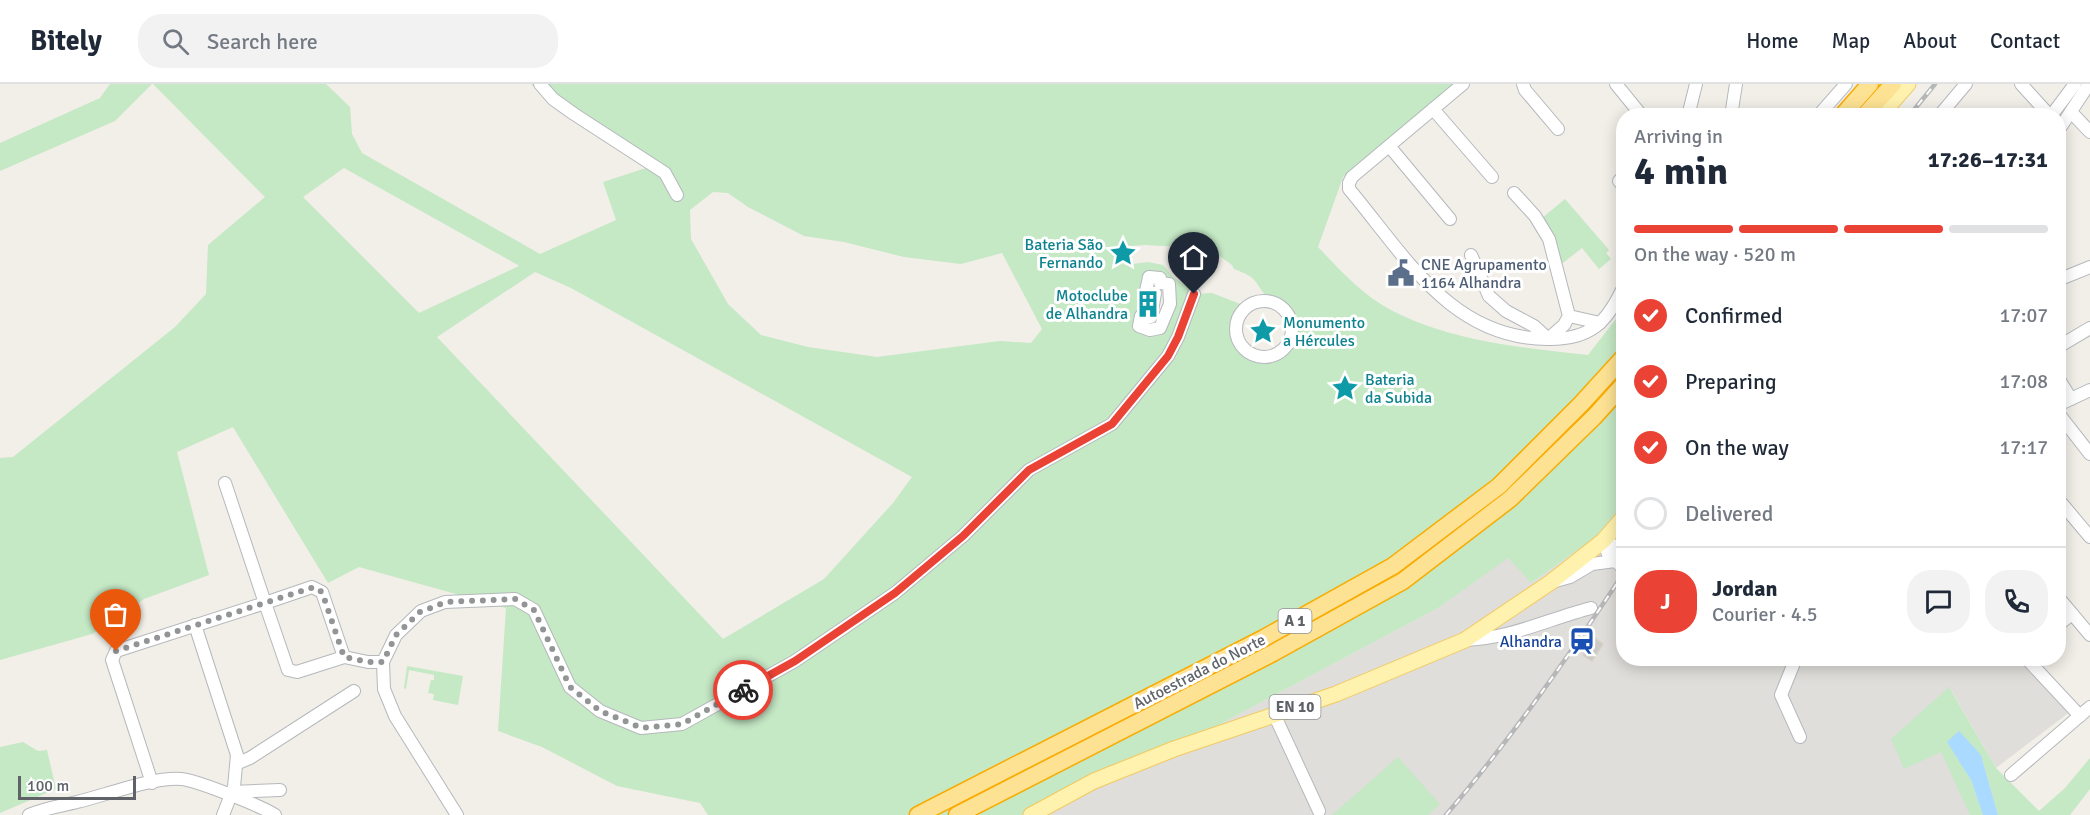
<!DOCTYPE html>
<html lang="en">
<head>
<meta charset="utf-8">
<style>
	body { margin:0; font-family:Signika,sans-serif; background:#f2f2f3; color:#1f2937; height:100vh; display:flex; flex-direction:column; font-size:22px; white-space:nowrap }
	* { box-sizing:border-box; margin:0 }
	p { font-size:20px; color:#747a83 }
	.icon { flex:none; width:33px; height:33px; fill:none; stroke:currentColor; stroke-width:2; stroke-linecap:round; stroke-linejoin:round }
	.map { position:relative; flex:1; overflow:hidden }
	.panel { position:absolute; left:1616px; top:24px; width:450px; height:558px; display:flex; flex-direction:column; background:#fff; border-radius:24px; box-shadow:0 3px 15px #0003 }
	.panel>* { flex:none }
	.scale { position:absolute; left:18px; bottom:15px; width:118px; box-sizing:border-box; padding-left:6px; border:3px solid #5f6368; border-top:0; font-size:16px; line-height:21px; white-space:nowrap; color:#5f6368; -webkit-text-stroke:4px #fff; paint-order:stroke }
	.pin { position:absolute; display:grid; place-items:center; width:51px; height:51px; color:#fff; margin:-62px -26px; border-radius:50% 50% 50% 0; rotate:-45deg; box-shadow:0 0 6px #0007 }
	.pin .icon { rotate:45deg }
	.courier { position:absolute; display:grid; place-items:center; width:60px; height:60px; margin:-30px; border:4px solid #ea4335; border-radius:50%; background:#fff; color:#222; box-shadow:0 2px 8px #0007 }
	.summary em { font-style:normal; font-weight:800 }
	.summary div { display:flex; flex-direction:column-reverse }
	.summary { display:flex; align-items:center; justify-content:space-between; height:102px; padding:0 18px }
	h1 { font-size:39px; font-weight:800; line-height:45px }
	.bar { display:grid; grid-template-columns:repeat(4,1fr); gap:9px 6px; align-content:center; height:72px; padding:0 18px }
	.bar i { height:8px; border-radius:4px; background:#e0e1e3 }
	.bar .on { background:#ea4335 }
	.bar p { grid-column:span 4 }
	.line { display:flex; align-items:center; gap:15px; padding:0 18px; border-top:2px solid #e0e1e3 }
	.line div { flex:1 }
	.round { display:grid; place-items:center; flex:none; width:63px; height:63px; border-radius:24px; background:#f2f2f3 }
	ol { padding:0 18px; list-style:none }
	li { display:flex; align-items:center; gap:18px; height:66px }
	li p { margin-inline-start:auto }
	li .icon { padding:6px; border-radius:50%; background:#ea4335; color:#fff; stroke-width:4 }
	li:last-child { color:#747a83 }
	li i { width:33px; height:33px; border:3px solid #e0e1e3; border-radius:50% }
	header { display:flex; align-items:center; gap:36px; box-sizing:border-box; height:84px; padding:0 30px; background:#fff; border-bottom:2px solid #e0e1e3 }
	header strong { font-size:28px }
	nav { display:flex; gap:33px; margin-inline-start:auto; font-size:21px }
	.search { width:420px; height:54px; background:#f2f2f3; display:flex; align-items:center; gap:15px; box-sizing:border-box; padding:0 21px; border-radius:24px; color:#747a83; font-size:22px }
	.map>svg:first-child { display:block }
	.industrial { fill:#e0deda }
	.green { fill:#c5e8c5; fill-rule:evenodd }
	.water { fill:#aadaff }
	.building { fill:#cccac5; stroke:#d6d1c6; stroke-width:1.5 }
	.lines { fill:none; stroke-linecap:round; stroke-linejoin:round }
	.minor-casing { stroke:#b5b8bc; stroke-width:14 }
	.major-casing { stroke:#f2c960; stroke-width:17 }
	.highway-casing { stroke:#f9ab00; stroke-width:19 }
	.minor { stroke:#fff; stroke-width:12 }
	.major { stroke:#fff2af; stroke-width:15 }
	.highway { stroke:#fde293; stroke-width:16 }
	.rail-casing { stroke:#b6b7b8; stroke-width:4.5 }
	.rail { stroke:#fff; stroke-width:2; stroke-dasharray:7; stroke-linecap:butt }
	.done { stroke:#929495; stroke-width:6; stroke-dasharray:0 10.8 }
	.route { stroke:#ea4335; stroke-width:8 }
	.labels { text-anchor:middle; stroke-width:6; stroke-linejoin:round; paint-order:stroke }
	.shield { fill:#fff; stroke:#8f9295; stroke-width:1.5 }
	.shield-label { font-size:15px; font-weight:bold; fill:#5f6368 }
	.culture-label { font-size:16px; fill:#0d838f; stroke:#fff; text-anchor:end }
	.service-label { font-size:16px; fill:#4e5e75; stroke:#fff; text-anchor:start }
	.transit-label { font-size:16px; fill:#164399; stroke:#fff; text-anchor:end }
	.street-label { font-size:16px; fill:#5f6368; stroke:#fff }
</style>
</head>
<body>
<header>
<strong>Bitely</strong>
<div class="search"><svg class="icon" aria-label="search" viewBox="0 0 24 24"><circle cx="10" cy="10" r="6"/><path d="M15 15l6 6"/></svg>Search here</div>
<nav><a>Home</a><a>Map</a><a>About</a><a>Contact</a></nav>
</header>
<div class="map">
<svg width="2090" height="731" viewBox="0 0 2090 731">
	<rect width="100%" height="100%" fill="#f1efe8"/>
	<path class="industrial" d="M 1596,453 L 1623,481 L 1623,574 L 1755,574 L 1770,580 L 1791,574 L 2023,575 L 2071,627 L 1996,684 L 1950,604 L 1967,638 L 1948,659 L 1977,731 L 1044,731 L 1211,645 L 1438,524 L 1508,473 L 1531,499 Z"/>
	<g class="green">
		<path d="M 110,0 L 152,0 L 115,37 L 0,87 L 0,59 L 100,14 Z"/>
		<path d="M 153,0 L 326,0 L 350,23 L 352,50 L 362,69 L 540,170 L 616,136 L 603,98 L 646,84 L 550,18 L 531,0 L 1454,0 L 1343,93 L 1318,163 C 1340,186 1362,211 1391,226 C 1450,257 1522,264 1588,271 L 1623,226 L 1623,421 L 1596,453 L 1531,499 L 1508,474 L 1438,524 L 1211,645 L 1044,731 L 708,731 L 700,719 L 617,702 L 542,663 L 498,647 L 506,524 L 359,483 L 328,499 L 233,343 L 177,368 L 209,491 L 144,515 L 92,550 L 0,576 L 0,374 L 13,373 L 175,243 L 206,210 L 208,161 L 265,113 ZM 344,84 L 518,181 L 519,182 L 419,229 L 303,113 ZM 713,108 L 728,109 L 748,123 L 804,152 L 844,158 L 904,173 L 961,180 L 1002,169 L 1042,245 L 1031,259 L 1000,257 L 877,273 L 808,263 L 761,251 L 728,220 L 691,155 L 690,126 ZM 1145,161 L 1181,163 L 1199,161 L 1211,166 L 1232,181 L 1234,185 C 1260,195 1252,196 1268,214 C 1275,221 1284,224 1289,233 C 1307,268 1246,291 1237,252 C 1234,240 1240,230 1248,223 L 1212,209 L 1195,210 L 1195,207 L 1174,194 L 1163,181 L 1148,178 L 1125,181 L 1112,168 L 1118,163 ZM 535,188 L 571,204 L 912,393 L 893,419 L 824,495 L 723,555 L 437,253 ZM 1149,193 L 1169,200 L 1160,244 L 1150,246 L 1141,232 L 1151,233 L 1155,209 Z"/>
		<path d="M 1565,115 L 1609,166 L 1606,169 L 1611,175 L 1599,185 L 1582,164 L 1559,182 L 1541,135 Z"/>
		<path d="M 407,582 L 463,592 L 458,621 L 433,616 L 434,610 L 428,609 L 431,596 L 434,596 L 434,591 L 409,586 L 406,605 L 404,604 Z"/>
		<path d="M 1949,603 L 1996,684 L 2039,727 L 2065,704 L 2090,674 L 2090,705 L 2070,731 L 1998,731 L 1981,671 L 1948,658 L 1971,696 L 1983,731 L 1970,731 L 1941,668 L 1904,685 L 1891,655 Z"/>
		<path d="M 23,658 L 38,667 L 47,666 L 56,705 L 0,729 L 0,663 Z"/>
		<path d="M 1398,673 L 1440,720 L 1428,731 L 1332,731 Z"/>
	</g>
	<path class="water" d="M 1959,647 L 1981,671 L 1998,731 L 1983,731 L 1971,696 L 1947,658 Z"/>
	<path class="building" d="M 1595,554 L 1603,560 L 1592,577 L 1583,571 Z"/>
	<g class="lines">
		<defs>
			<g id="minor">
				<path d="M 540,0 L 553,15 L 574,30 L 665,89 L 677,111"/>
				<path d="M 1463,0 L 1352,93 L 1349,99 L 1349,105 C 1406,173 1452,256 1550,255 C 1591,255 1607,238 1623,204"/>
				<path d="M 1523,0 L 1525,6 L 1558,45"/>
				<path d="M 1616,0 L 1642,32"/>
				<path d="M 2021,0 L 2050,32"/>
				<path d="M 1433,25 L 1492,93"/>
				<path d="M 2071,28 L 2090,48"/>
				<path d="M 1688,32 L 1696,0"/>
				<path d="M 1731,32 L 1736,0"/>
				<path d="M 1818,32 L 1846,0"/>
				<path d="M 1939,32 L 1966,0"/>
				<path d="M 2051,32 L 2075,0"/>
				<path d="M 2058,47 L 2089,0"/>
				<path d="M 1390,63 L 1450,135"/>
				<path d="M 1623,93 L 1619,97 L 1623,102"/>
				<path d="M 1471,171 L 1489,212 L 1506,227 L 1534,242 L 1548,255 L 1564,241 L 1569,232 L 1549,155 L 1535,132 L 1514,109"/>
				<path d="M 1149,193 L 1160,194 L 1160,199 L 1169,200 L 1170,220 L 1160,244 L 1150,246 L 1139,242 L 1141,232 L 1151,233 L 1155,209 L 1146,207 Z"/>
				<path d="M 2058,196 L 2090,183"/>
				<circle cx="1264" cy="245" r="28"/>
				<path d="M 1569,232 L 1600,239"/>
				<path d="M 2058,263 L 2090,244"/>
				<path d="M 2058,294 L 2071,315"/>
				<path d="M 2058,321 L 2090,306"/>
				<path d="M 2058,329 L 2090,370"/>
				<path d="M 2058,415 L 2090,453"/>
				<path d="M 1603,457 L 1608,470 L 1623,484"/>
				<path d="M 1603,457 L 1616,462 L 1623,468"/>
				<path d="M 1552,498 L 1570,493 L 1592,480 L 1615,477"/>
				<path d="M 2058,513 L 2090,551"/>
				<path d="M 195,541 L 237,671 L 234,703 L 223,731"/>
				<path d="M 2058,541 L 2072,530"/>
				<path d="M 1465,556 C 1508,555 1549,535 1591,524"/>
				<path d="M 344,573 L 297,588 L 288,586 L 265,519 L 312,503 L 322,508 L 344,573 L 368,578 L 383,578"/>
				<path d="M 1796,574 L 1781,611 L 1800,653"/>
				<path d="M 2026,574 L 2080,632"/>
				<path d="M 1274,630 L 1319,727"/>
				<path d="M 238,679 L 250,674 L 354,607"/>
				<path d="M 2011,691 L 2090,623"/>
				<path d="M 152,699 L 112,576 L 116,567 L 265,519 L 225,399"/>
				<path d="M 232,708 L 280,706"/>
				<path d="M 29,731 C 45,724 61,722 77,718 C 106,711 153,693 181,695 C 196,696 261,722 275,731"/>
				<path d="M 457,731 L 395,632 L 384,605 L 383,578 L 396,551 L 421,527 L 445,518 L 515,515 L 534,526 L 570,603 L 600,627 L 641,644 L 682,640 L 795,577 L 895,509 L 963,452 L 1029,386 L 1112,340 L 1168,272 L 1178,253 L 1194,210"/>
			</g>
			<g id="major">
				<path d="M 1880,32 L 1908,0"/>
				<path d="M 1031,731 L 1094,697 L 1174,665 L 1336,610 L 1465,556 L 1551,498 L 1603,457 L 1623,434"/>
			</g>
			<g id="highway">
				<path d="M 1842,32 L 1870,0"/>
				<path d="M 1864,32 L 1893,0"/>
				<path d="M 918,731 L 1264,554 L 1393,482 L 1499,402 L 1581,320 L 1623,274"/>
				<path d="M 957,731 L 1273,569 L 1403,497 L 1510,415 L 1594,333 L 1623,301"/>
			</g>
		</defs>
		<use href="#minor" class="minor-casing"/>
		<use href="#major" class="major-casing"/>
		<use href="#highway" class="highway-casing"/>
		<use href="#minor" class="minor"/>
		<use href="#major" class="major"/>
		<use href="#highway" class="highway"/>
		<defs>
			<g id="rail">
				<path d="M 1909,32 L 1935,0"/>
				<path d="M 1446,731 C 1511,655 1568,573 1623,490"/>
			</g>
		</defs>
		<use href="#rail" class="rail-casing"/>
		<use href="#rail" class="rail"/>
	</g>
	<g class="lines">
		<path class="done" d="M 116,567 L 314,503 L 322,508 L 344,573 L 368,578 L 383,578 L 396,551 L 420,528 L 446,518 L 515,515 L 534,526 L 570,603 L 600,627 L 642,644 L 682,640 L 743,606"/>
		<path class="route" d="M 743,606 L 795,577 L 895,509 L 963,452 L 1029,386 L 1112,340 L 1168,272 L 1178,253 L 1194,210"/>
	</g>
	<defs>
		<symbol id="sight-bare" viewBox="-9 -9 18 18"><path d="M0-6L1.8-2.2L6-1.7L2.9 1.2L3.7 5.4L0 3.3L-3.7 5.4L-2.9 1.2L-6-1.7L-1.8-2.2Z" fill="#0f9aa8" stroke="#fff" stroke-width="2.5" paint-order="stroke"/></symbol>
		<symbol id="civic-bare" viewBox="-9 -9 18 18"><path d="M-.6-6.5H3V-4.5H.6V-3L4-1V1h2V6H-6V1h2V-1L-.6-3ZM-1.2 2.5V6h2.4V2.5Z" fill="#5c6f8a" stroke="#fff" stroke-width="2.5" paint-order="stroke"/></symbol>
		<symbol id="building-bare" viewBox="-9 -9 18 18"><path d="M-4-6H4V6H1V3H-1V6H-4ZM-2.5-4.3h1.7v1.8h-1.7ZM.8-4.3h1.7v1.8H.8ZM-2.5-1h1.7V.8h-1.7ZM.8-1h1.7V.8H.8Z" fill="#0f9aa8" stroke="#fff" stroke-width="2.5" paint-order="stroke"/></symbol>
		<symbol id="station-bare" viewBox="-9 -9 18 18"><path d="M-3-6H3Q5-6 5-4V2Q5 4 3 4L4.5 6H3L1.5 4h-3L-3 6H-4.5L-3 4Q-5 4-5 2V-4Q-5-6-3-6ZM-3.5-4v3h7v-3ZM-3.5 1v1.5H-2V1ZM2 1v1.5H3.5V1Z" fill="#1a4fb4" stroke="#fff" stroke-width="2.5" paint-order="stroke"/></symbol>
	</defs>
	<g fill-rule="evenodd">
		<use href="#sight-bare" x="1104" y="150" width="38" height="38"/>
		<use href="#civic-bare" x="1382" y="170" width="38" height="38"/>
		<use href="#building-bare" x="1129" y="201" width="38" height="38"/>
		<use href="#sight-bare" x="1244" y="228" width="38" height="38"/>
		<use href="#sight-bare" x="1326" y="285" width="38" height="38"/>
		<use href="#station-bare" x="1563" y="538" width="38" height="38"/>
	</g>
	<g class="labels">
		<g class="shield">
			<rect x="1278.5" y="525" width="33" height="24" rx="4.5"/>
			<rect x="1269.5" y="611" width="51" height="24" rx="4.5"/>
		</g>
		<g class="shield-label">
			<text x="1295" y="542">A 1</text>
			<text x="1295" y="628">EN 10</text>
		</g>
		<g class="culture-label">
			<text x="1103" y="166">Bateria São<tspan x="1103" dy="18">Fernando</tspan></text>
			<text x="1128" y="217">Motoclube<tspan x="1128" dy="18">de Alhandra</tspan></text>
			<text x="1283" y="244" text-anchor="start">Monumento<tspan x="1283" dy="18">a Hércules</tspan></text>
			<text x="1365" y="301" text-anchor="start">Bateria<tspan x="1365" dy="18">da Subida</tspan></text>
		</g>
		<g class="service-label">
			<text x="1421" y="186">CNE Agrupamento<tspan x="1421" dy="18">1164 Alhandra</tspan></text>
		</g>
		<g class="transit-label">
			<text x="1562" y="563">Alhandra</text>
		</g>
		<g class="street-label">
			<text transform="translate(1199 587) rotate(-27)" y="6">Autoestrada do Norte</text>
		</g>
	</g>
</svg>
<div class="scale">100 m</div>
<div class="pin" style="left:116px;top:567px;background:#ea580c"><svg class="icon" aria-label="bag" viewBox="0 0 24 24"><path d="M5 8h14l-1 12H6zM9 8a3 3 0 0 1 6 0"/></svg></div>
<div class="pin" style="left:1194px;top:210px;background:#1f2937"><svg class="icon" aria-label="home" viewBox="0 0 24 24"><path d="M3 11l9-7 9 7M6 9v11h12V9"/></svg></div>
<div class="courier" style="left:743px;top:606px"><svg class="icon" aria-label="bike" viewBox="0 0 24 24"><circle cx="6" cy="16" r="4"/><circle cx="18" cy="16" r="4"/><path d="M6 16l4-8h5l3 8M10 8l3 8H6M13 5h3"/></svg></div>
<section class="panel">
<div class="summary"><div><h1>4 min</h1><p>Arriving in</p></div><em>17:26–17:31</em></div>
<div class="bar"><i class="on"></i><i class="on"></i><i class="on"></i><i></i><p>On the way · 520 m</p></div>
<ol>
<li><svg class="icon" aria-label="check" viewBox="0 0 24 24"><path d="M5 12l5 5 9-10"/></svg>Confirmed<p>17:07</p></li>
<li><svg class="icon" aria-label="check" viewBox="0 0 24 24"><path d="M5 12l5 5 9-10"/></svg>Preparing<p>17:08</p></li>
<li><svg class="icon" aria-label="check" viewBox="0 0 24 24"><path d="M5 12l5 5 9-10"/></svg>On the way<p>17:17</p></li>
<li><i></i>Delivered</li>
</ol>
<div class="line" style="height:108px"><b class="round" style="background:#ea4335;color:#fff">J</b><div><b>Jordan</b><p>Courier · 4.5</p></div><a class="round"><svg class="icon" aria-label="chat" viewBox="0 0 24 24"><path d="M4 5h16v11H9l-5 4z"/></svg></a><a class="round"><svg class="icon" aria-label="phone" viewBox="0 0 24 24"><path d="M5 4h4l2 5-3 2q2 4 5 5l2-3 5 2v4C11 20 4 13 5 4z"/></svg></a></div>
</section>
</div>
</body>
</html>
